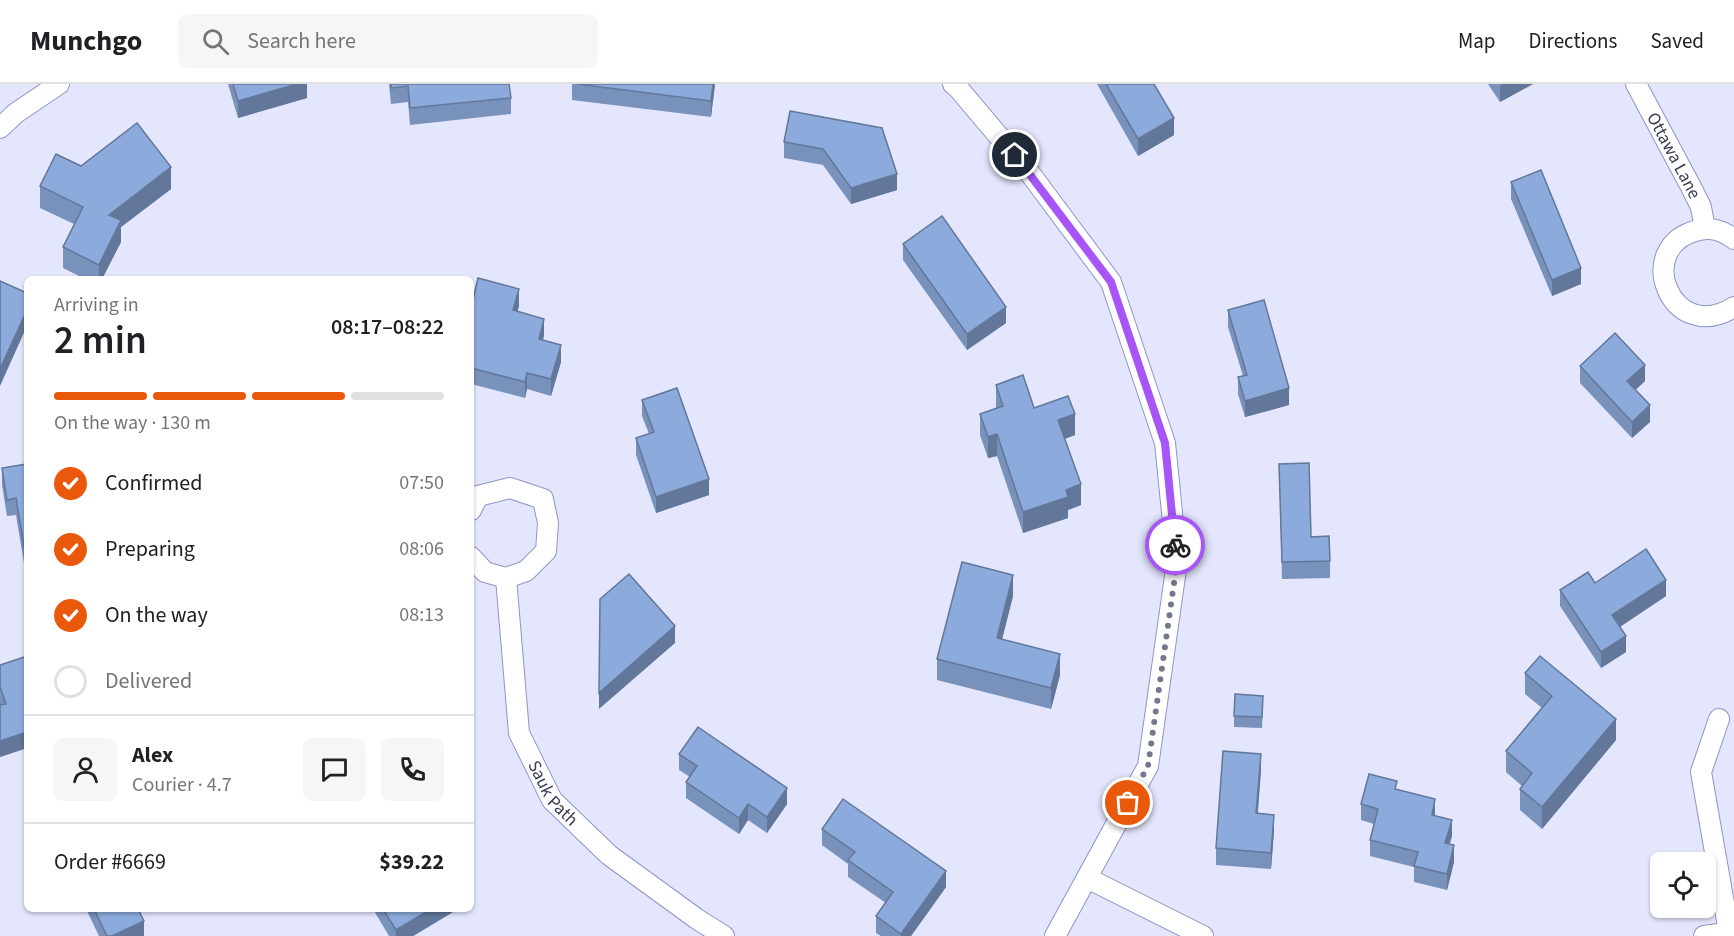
<!DOCTYPE html>
<html lang="en">
<head>
<meta charset="utf-8">
<style>
	body { margin:0; font-family:"Source Sans 3",sans-serif; background:#f6f6f6; color:#202124; height:100vh; display:flex; flex-direction:column; font-size:22px; white-space:nowrap }
	* { box-sizing:border-box; margin:0 }
	p { font-size:20px; color:#757577 }
	.icon { flex:none; width:33px; height:33px; fill:none; stroke:currentColor; stroke-width:2; stroke-linecap:round; stroke-linejoin:round }
	.map { position:relative; flex:1; overflow:hidden }
	.details { position:absolute; left:24px; top:192px; width:450px; height:636px; display:flex; flex-direction:column; background:#fff; border-radius:9px; box-shadow:0 2px 4px #0004 }
	.details>* { flex:none }
	.buttons { position:absolute; left:1650px; top:768px; display:grid; gap:12px }
	.buttons a { display:grid; place-items:center; width:66px; height:66px; border-radius:9px; background:#fff; box-shadow:0 2px 4px #0004; font-size:30px }
	.pin { position:absolute; display:grid; place-items:center; width:51px; height:51px; color:#fff; margin:-26px; border:3px solid #fff; border-radius:50%; box-shadow:0 2px 6px #0007 }
	.courier { position:absolute; display:grid; place-items:center; width:60px; height:60px; margin:-30px; border:4px solid #a855f7; border-radius:50%; background:#fff; color:#222; box-shadow:0 2px 8px #0007 }
	.summary em { font-style:normal; font-weight:600 }
	.summary div { display:flex; flex-direction:column-reverse }
	.summary { display:flex; align-items:center; justify-content:space-between; height:102px; padding:0 30px }
	h1 { font-size:39px; font-weight:600; line-height:45px }
	.bar { display:grid; grid-template-columns:repeat(4,1fr); gap:9px 6px; align-content:center; height:72px; padding:0 30px }
	.bar i { height:8px; border-radius:4px; background:#e0e0e0 }
	.bar .selected { background:#ea580c }
	.bar p { grid-column:span 4 }
	.line { display:flex; align-items:center; gap:15px; padding:0 30px; border-top:2px solid #e0e0e0 }
	.line div { flex:1 }
	.round { display:grid; place-items:center; flex:none; width:63px; height:63px; border-radius:9px; background:#f6f6f6 }
	ol { padding:0 30px; list-style:none }
	li { display:flex; align-items:center; gap:18px; height:66px }
	li p { margin-inline-start:auto }
	li .icon { padding:6px; border-radius:50%; background:#ea580c; color:#fff; stroke-width:4 }
	li:last-child { color:#757577 }
	li i { width:33px; height:33px; border:3px solid #e0e0e0; border-radius:50% }
	header { display:flex; align-items:center; gap:36px; box-sizing:border-box; height:84px; padding:0 30px; background:#fff; border-bottom:2px solid #e0e0e0 }
	header strong { font-size:28px }
	nav { display:flex; gap:33px; margin-inline-start:auto; font-size:21px }
	.search { width:420px; height:54px; background:#f6f6f6; display:flex; align-items:center; gap:15px; box-sizing:border-box; padding:0 21px; border-radius:9px; color:#757577; font-size:22px }
	.map>svg:first-child { display:block }
	.lines { fill:none; stroke-linecap:round; stroke-linejoin:round }
	.minor-casing { stroke:#8f94c9; stroke-width:22 }
	.minor { stroke:#fff; stroke-width:20 }
	.wall { fill:#7892bc }
	.shaded-wall { fill:#627799 }
	.building { fill:#8caadb; stroke:#627799; stroke-width:1.5 }
	.done { stroke:#74778d; stroke-width:6; stroke-dasharray:0 10.8 }
	.route { stroke:#a855f7; stroke-width:8 }
	.labels { text-anchor:middle; stroke-width:6; stroke-linejoin:round; paint-order:stroke }
	.street-label { font-size:18px; fill:#383b51; stroke:#fff }
</style>
</head>
<body>
<header>
<strong>Munchgo</strong>
<div class="search"><svg class="icon" aria-label="search" viewBox="0 0 24 24"><circle cx="10" cy="10" r="6"/><path d="M15 15l6 6"/></svg>Search here</div>
<nav><a>Map</a><a>Directions</a><a>Saved</a></nav>
</header>
<div class="map">
<svg width="1734" height="852" viewBox="0 0 1734 852">
	<rect width="100%" height="100%" fill="#e3e6fd"/>
	<g class="lines">
		<defs>
			<g id="minor">
				<path d="M 953,0 L 958,4 L 1029,88 L 1111,198 L 1165,359 L 1177,478 L 1148,682 L 1055,852"/>
				<path id="s1" d="M 1636,0 L 1691,103 L 1701,123 L 1705,145"/>
				<path d="M 0,44 L 16,29 L 59,0"/>
				<path d="M 1734,155 C 1724,147 1711,143 1699,146 C 1631,161 1671,263 1734,223"/>
				<path d="M 471,426 L 478,412 L 510,404 L 543,415 L 548,439 L 546,467 L 526,487 L 506,494 L 485,488 L 471,473"/>
				<path id="s2" d="M 506,494 L 519,649 L 552,716 L 609,771 L 697,835 L 724,852"/>
				<path d="M 1719,635 L 1701,688 L 1729,848"/>
				<path d="M 1087,794 L 1203,852"/>
				<path d="M 1704,852 L 1734,848"/>
			</g>
		</defs>
		<use href="#minor" class="minor-casing"/>
		<use href="#minor" class="minor"/>
	</g>
	<g class="wall">
		<path d="M 228,0 L 307,0 L 307,14 L 238,34 Z"/>
		<path d="M 389,0 L 509,0 L 511,14 L 511,30 L 410,41 L 408,18 L 391,20 Z"/>
		<path d="M 572,0 L 715,0 L 711,33 L 572,16 Z"/>
		<path d="M 1097,0 L 1154,0 L 1174,51 L 1138,72 Z"/>
		<path d="M 1488,0 L 1533,0 L 1500,18 Z"/>
		<path d="M 790,27 L 897,106 L 851,120 L 823,81 L 784,74 L 784,58 Z"/>
		<path d="M 81,82 L 171,105 L 121,143 L 121,158 L 102,195 L 85,195 L 63,184 L 63,163 L 74,140 L 40,124 L 40,102 Z"/>
		<path d="M 1511,98 L 1581,200 L 1552,212 L 1511,115 Z"/>
		<path d="M 903,160 L 1006,239 L 967,266 L 903,176 Z"/>
		<path d="M 519,222 L 517,228 L 544,251 L 543,256 L 561,278 L 551,312 L 527,305 L 525,314 L 471,300 L 471,225 Z"/>
		<path d="M 1228,226 L 1289,321 L 1245,333 L 1238,310 L 1238,293 L 1243,292 L 1228,243 Z"/>
		<path d="M 1580,282 L 1645,297 L 1635,306 L 1650,338 L 1632,354 L 1580,299 Z"/>
		<path d="M 996,301 L 1034,324 L 1075,351 L 1065,355 L 1081,421 L 1068,426 L 1068,434 L 1023,449 L 997,372 L 988,374 L 980,351 L 980,330 L 996,324 Z"/>
		<path d="M 642,316 L 709,411 L 656,429 L 636,371 L 636,354 L 649,350 L 642,332 Z"/>
		<path d="M 27,380 L 27,497 L 16,431 L 7,432 L 2,401 L 2,384 Z"/>
		<path d="M 1279,380 L 1311,453 L 1330,477 L 1330,494 L 1282,495 Z"/>
		<path d="M 1595,499 L 1666,512 L 1620,543 L 1626,568 L 1601,584 L 1560,522 L 1560,506 Z"/>
		<path d="M 1013,512 L 1002,555 L 1060,591 L 1051,625 L 937,596 L 937,575 Z"/>
		<path d="M 27,572 L 27,664 L 0,673 L 0,581 Z"/>
		<path d="M 1525,589 L 1616,656 L 1542,745 L 1520,726 L 1520,705 L 1522,702 L 1506,688 L 1506,667 L 1542,624 L 1525,610 Z"/>
		<path d="M 1263,623 L 1262,644 L 1234,643 L 1234,632 Z"/>
		<path d="M 679,670 L 787,720 L 767,749 L 748,736 L 739,750 L 686,714 L 686,698 L 690,693 L 679,686 Z"/>
		<path d="M 1261,686 L 1258,729 L 1274,747 L 1271,785 L 1216,781 L 1216,764 Z"/>
		<path d="M 1397,706 L 1435,732 L 1452,752 L 1449,760 L 1454,778 L 1447,806 L 1414,798 L 1414,783 L 1370,772 L 1370,756 L 1374,740 L 1361,736 L 1361,720 Z"/>
		<path d="M 822,745 L 946,803 L 911,852 L 881,852 L 876,849 L 876,832 L 886,819 L 848,793 L 848,780 L 822,761 Z"/>
		<path d="M 86,825 L 138,825 L 144,852 L 99,852 Z"/>
		<path d="M 373,825 L 458,825 L 413,852 L 389,852 Z"/>
	</g>
	<g class="shaded-wall">
		<path d="M 297,0 L 307,0 L 307,14 L 238,34 L 238,17 Z"/>
		<path d="M 713,0 L 715,0 L 711,33 L 711,17 Z"/>
		<path d="M 1503,0 L 1533,0 L 1500,18 L 1500,2 Z"/>
		<path d="M 1174,34 L 1174,51 L 1138,72 L 1138,55 Z"/>
		<path d="M 171,83 L 171,105 L 121,143 L 121,158 L 102,195 L 99,195 L 99,181 L 109,131 Z"/>
		<path d="M 897,90 L 897,106 L 851,120 L 851,104 Z"/>
		<path d="M 1581,184 L 1581,200 L 1552,212 L 1552,196 Z"/>
		<path d="M 519,205 L 519,222 L 513,243 L 513,226 Z"/>
		<path d="M 1006,223 L 1006,239 L 967,266 L 967,250 Z"/>
		<path d="M 27,226 L 27,242 L 0,302 L 0,285 Z"/>
		<path d="M 544,235 L 544,251 L 539,272 L 539,255 Z"/>
		<path d="M 561,261 L 561,278 L 551,312 L 551,295 Z"/>
		<path d="M 1645,281 L 1645,297 L 1627,314 L 1627,297 Z"/>
		<path d="M 527,289 L 527,305 L 525,314 L 525,298 Z"/>
		<path d="M 1289,304 L 1289,321 L 1245,333 L 1245,317 Z"/>
		<path d="M 1650,321 L 1650,338 L 1632,354 L 1632,338 Z"/>
		<path d="M 1075,330 L 1075,351 L 1058,357 L 1058,336 Z"/>
		<path d="M 997,350 L 997,372 L 988,374 L 988,353 Z"/>
		<path d="M 709,395 L 709,411 L 656,429 L 656,413 Z"/>
		<path d="M 1081,400 L 1081,421 L 1068,426 L 1068,434 L 1023,449 L 1023,428 L 1066,406 Z"/>
		<path d="M 1013,491 L 1013,512 L 997,575 L 997,554 Z"/>
		<path d="M 1666,496 L 1666,512 L 1612,548 L 1612,531 Z"/>
		<path d="M 675,542 L 675,559 L 599,625 L 599,609 Z"/>
		<path d="M 1626,552 L 1626,568 L 1601,584 L 1601,568 Z"/>
		<path d="M 1060,570 L 1060,591 L 1051,625 L 1051,604 Z"/>
		<path d="M 1616,635 L 1616,656 L 1542,745 L 1542,723 Z"/>
		<path d="M 27,648 L 27,664 L 0,673 L 0,657 Z"/>
		<path d="M 1261,670 L 1261,686 L 1256,746 L 1256,729 Z"/>
		<path d="M 787,704 L 787,720 L 767,749 L 767,733 Z"/>
		<path d="M 1435,715 L 1435,731 L 1432,747 L 1432,731 Z"/>
		<path d="M 748,720 L 748,736 L 739,750 L 739,734 Z"/>
		<path d="M 1274,731 L 1274,747 L 1271,785 L 1271,769 Z"/>
		<path d="M 1452,736 L 1452,752 L 1445,776 L 1445,759 Z"/>
		<path d="M 1454,761 L 1454,778 L 1447,806 L 1447,790 Z"/>
		<path d="M 946,787 L 946,803 L 911,852 L 901,852 L 901,850 Z"/>
		<path d="M 431,825 L 458,825 L 413,852 L 396,852 L 396,846 Z"/>
		<path d="M 144,837 L 144,852 L 112,852 Z"/>
	</g>
	<g class="building">
		<path d="M 233,0 L 297,0 L 238,17 Z"/>
		<path d="M 391,0 L 509,0 L 511,14 L 410,24 L 408,2 L 391,4 Z"/>
		<path d="M 577,0 L 713,0 L 711,17 Z"/>
		<path d="M 1106,0 L 1154,0 L 1174,34 L 1138,55 Z"/>
		<path d="M 790,27 L 882,44 L 897,90 L 851,104 L 823,65 L 784,58 Z"/>
		<path d="M 137,39 L 171,83 L 109,131 L 121,136 L 99,181 L 63,163 L 83,123 L 40,102 L 56,70 L 81,82 Z"/>
		<path d="M 1541,86 L 1581,184 L 1552,196 L 1511,98 Z"/>
		<path d="M 942,132 L 1006,223 L 967,250 L 903,160 Z"/>
		<path d="M 478,194 L 519,205 L 513,226 L 544,235 L 539,255 L 561,261 L 551,295 L 527,289 L 525,298 L 471,284 L 471,225 Z"/>
		<path d="M 0,197 L 27,209 L 27,226 L 0,285 Z"/>
		<path d="M 1264,216 L 1289,304 L 1245,317 L 1238,293 L 1247,291 L 1228,226 Z"/>
		<path d="M 1615,249 L 1645,281 L 1627,297 L 1650,321 L 1632,338 L 1580,282 Z"/>
		<path d="M 1023,291 L 1034,324 L 1068,312 L 1075,330 L 1058,336 L 1081,400 L 1066,406 L 1068,413 L 1023,428 L 997,350 L 988,353 L 980,330 L 1003,322 L 996,301 Z"/>
		<path d="M 677,304 L 709,395 L 656,413 L 636,354 L 654,348 L 642,316 Z"/>
		<path d="M 1309,379 L 1311,453 L 1329,452 L 1330,477 L 1282,478 L 1279,380 Z"/>
		<path d="M 27,380 L 27,480 L 16,414 L 7,416 L 2,384 Z"/>
		<path d="M 1646,465 L 1666,496 L 1612,531 L 1626,552 L 1601,568 L 1560,506 L 1588,488 L 1595,499 Z"/>
		<path d="M 962,478 L 1013,491 L 997,554 L 1060,570 L 1051,604 L 937,575 Z"/>
		<path d="M 629,490 L 675,542 L 599,609 L 600,515 Z"/>
		<path d="M 27,572 L 27,648 L 0,657 L 0,621 L 6,620 L 0,603 L 0,581 Z"/>
		<path d="M 1540,572 L 1616,635 L 1542,723 L 1520,705 L 1532,689 L 1506,667 L 1552,612 L 1525,589 Z"/>
		<path d="M 1235,610 L 1263,612 L 1262,633 L 1234,632 Z"/>
		<path d="M 698,643 L 787,704 L 767,733 L 748,720 L 739,734 L 686,698 L 697,682 L 679,670 Z"/>
		<path d="M 1223,667 L 1261,670 L 1256,729 L 1274,731 L 1271,769 L 1216,764 Z"/>
		<path d="M 1369,690 L 1397,697 L 1395,705 L 1435,715 L 1432,731 L 1452,736 L 1445,759 L 1454,761 L 1447,790 L 1414,782 L 1418,768 L 1370,756 L 1378,725 L 1361,720 Z"/>
		<path d="M 843,715 L 946,787 L 901,850 L 876,832 L 893,808 L 848,776 L 855,768 L 822,745 Z"/>
		<path d="M 94,825 L 138,825 L 144,837 L 112,852 L 107,852 Z"/>
		<path d="M 383,825 L 431,825 L 396,846 Z"/>
	</g>
	<g class="lines">
		<path class="done" d="M 1128,719 L 1148,682 L 1177,478 L 1175,461"/>
		<path class="route" d="M 1015,71 L 1111,198 L 1165,359 L 1175,461"/>
	</g>
	<g class="labels">
		<g class="street-label">
			<text dy="6" stroke="none"><textPath href="#s1" startOffset="81">Ottawa Lane</textPath></text>
			<text dy="6" stroke="none"><textPath href="#s2" startOffset="225">Sauk Path</textPath></text>
		</g>
	</g>
</svg>
<div class="buttons">
<a><svg class="icon" aria-label="locate" viewBox="0 0 24 24"><circle cx="12" cy="12" r="6"/><path d="M12 2v4M12 18v4M2 12h4M18 12h4"/></svg></a>
</div>
<div class="pin" style="left:1128px;top:719px;background:#ea580c"><svg class="icon" aria-label="bag" viewBox="0 0 24 24"><path d="M5 8h14l-1 12H6zM9 8a3 3 0 0 1 6 0"/></svg></div>
<div class="pin" style="left:1015px;top:71px;background:#1f2937"><svg class="icon" aria-label="home" viewBox="0 0 24 24"><path d="M3 11l9-7 9 7M6 9v11h12V9"/></svg></div>
<div class="courier" style="left:1175px;top:461px"><svg class="icon" aria-label="bike" viewBox="0 0 24 24"><circle cx="6" cy="16" r="4"/><circle cx="18" cy="16" r="4"/><path d="M6 16l4-8h5l3 8M10 8l3 8H6M13 5h3"/></svg></div>
<section class="details">
<div class="summary"><div><h1>2 min</h1><p>Arriving in</p></div><em>08:17–08:22</em></div>
<div class="bar"><i class="selected"></i><i class="selected"></i><i class="selected"></i><i></i><p>On the way · 130 m</p></div>
<ol>
<li><svg class="icon" aria-label="check" viewBox="0 0 24 24"><path d="M5 12l5 5 9-10"/></svg>Confirmed<p>07:50</p></li>
<li><svg class="icon" aria-label="check" viewBox="0 0 24 24"><path d="M5 12l5 5 9-10"/></svg>Preparing<p>08:06</p></li>
<li><svg class="icon" aria-label="check" viewBox="0 0 24 24"><path d="M5 12l5 5 9-10"/></svg>On the way<p>08:13</p></li>
<li><i></i>Delivered</li>
</ol>
<div class="line" style="height:108px"><a class="round"><svg class="icon" aria-label="person" viewBox="0 0 24 24"><circle cx="12" cy="8" r="4"/><path d="M4 21q1-7 8-7t8 7"/></svg></a><div><b>Alex</b><p>Courier · 4.7</p></div><a class="round"><svg class="icon" aria-label="chat" viewBox="0 0 24 24"><path d="M4 5h16v11H9l-5 4z"/></svg></a><a class="round"><svg class="icon" aria-label="phone" viewBox="0 0 24 24"><path d="M5 4h4l2 5-3 2q2 4 5 5l2-3 5 2v4C11 20 4 13 5 4z"/></svg></a></div>
<div class="line" style="height:78px"><div>Order #6669</div><b>$39.22</b></div>
</section>
</div>
</body>
</html>
